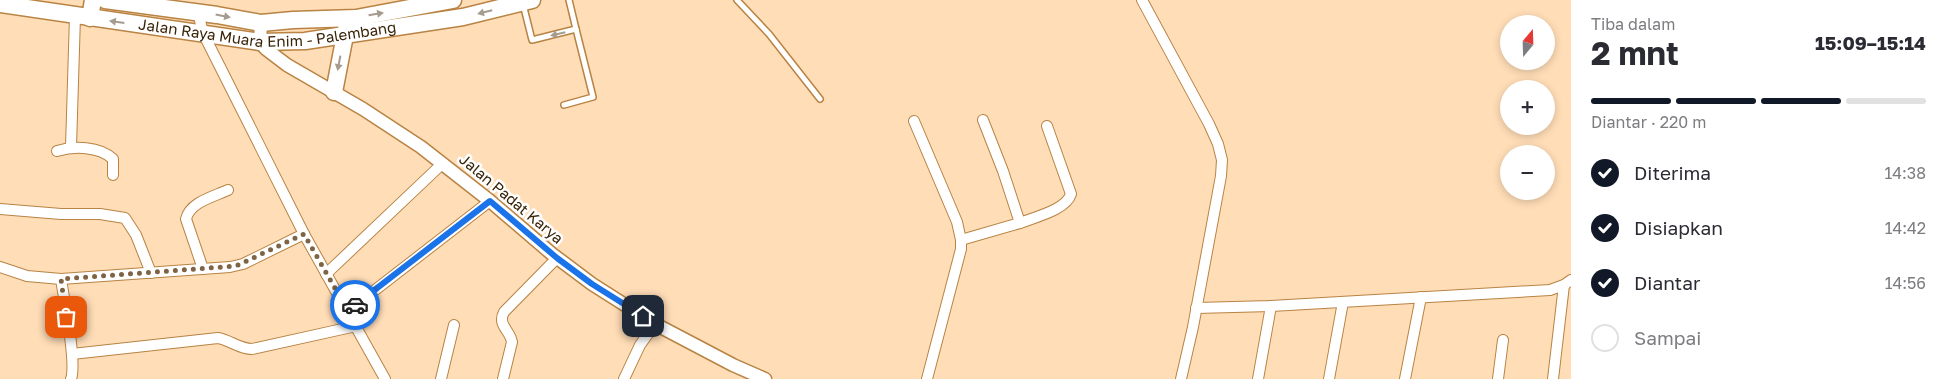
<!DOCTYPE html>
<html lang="id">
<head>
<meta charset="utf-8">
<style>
	body { margin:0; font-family:"Golos Text",sans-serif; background:#f2f2f3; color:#2b2b33; height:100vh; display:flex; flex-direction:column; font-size:19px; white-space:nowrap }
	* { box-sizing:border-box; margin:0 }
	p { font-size:16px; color:#7c7c81 }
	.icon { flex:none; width:28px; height:28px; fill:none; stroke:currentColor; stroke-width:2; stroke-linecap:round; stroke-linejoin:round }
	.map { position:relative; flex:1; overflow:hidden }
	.panel { display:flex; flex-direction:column; background:#fff; width:375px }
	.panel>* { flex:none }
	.needle { width:32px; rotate:19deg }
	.tools { position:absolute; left:1500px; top:15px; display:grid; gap:10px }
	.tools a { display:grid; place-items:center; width:55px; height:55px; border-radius:50%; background:#fff; box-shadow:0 2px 8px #0003; font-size:25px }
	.pin { position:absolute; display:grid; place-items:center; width:42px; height:42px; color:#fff; margin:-21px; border-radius:10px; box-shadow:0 2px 8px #0006 }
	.courier { position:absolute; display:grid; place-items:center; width:50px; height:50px; margin:-25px; border:4px solid #1a73e8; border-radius:50%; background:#fff; color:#222; box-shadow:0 1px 6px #0007 }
	.summary em { font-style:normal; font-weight:700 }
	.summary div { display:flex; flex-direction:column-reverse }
	.summary { display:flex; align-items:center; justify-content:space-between; height:85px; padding:0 20px }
	h1 { font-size:32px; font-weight:700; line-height:38px }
	.bar { display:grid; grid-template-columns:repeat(4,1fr); gap:8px 5px; align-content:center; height:60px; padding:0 20px }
	.bar i { height:6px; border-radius:4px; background:#e1e1e2 }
	.bar .on { background:#111827 }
	.bar p { grid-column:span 4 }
	ol { padding:0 20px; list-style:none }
	li { display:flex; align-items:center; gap:15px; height:55px }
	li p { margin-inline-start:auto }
	li .icon { padding:5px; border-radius:50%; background:#111827; color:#fff; stroke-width:4 }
	li:last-child { color:#7c7c81 }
	li i { width:28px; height:28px; border:2px solid #e1e1e2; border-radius:50% }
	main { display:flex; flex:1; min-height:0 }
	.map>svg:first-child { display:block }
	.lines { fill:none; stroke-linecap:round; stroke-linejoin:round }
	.service-casing { stroke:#b88343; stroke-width:8 }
	.minor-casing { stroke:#b88343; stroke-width:12 }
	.tertiary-casing { stroke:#b88343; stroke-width:15 }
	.primary-casing { stroke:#b88343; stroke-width:19 }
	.service { stroke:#fff; stroke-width:5 }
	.minor { stroke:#fff; stroke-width:10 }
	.tertiary { stroke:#fff; stroke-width:12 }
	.primary { stroke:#fff; stroke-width:16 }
	.oneway { fill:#a59c8f }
	.done { stroke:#7e6445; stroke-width:5; stroke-dasharray:0 9 }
	.route { stroke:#1a73e8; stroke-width:6 }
	.labels { text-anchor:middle; stroke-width:5; stroke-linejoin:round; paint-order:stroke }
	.street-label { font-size:15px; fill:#382307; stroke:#fff }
</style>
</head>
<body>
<main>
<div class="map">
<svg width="1571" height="379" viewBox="0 0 1571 379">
	<rect width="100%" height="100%" fill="#ffddb7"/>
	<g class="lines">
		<defs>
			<g id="service">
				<path d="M 737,0 L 769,34 L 820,99"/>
				<path d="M 523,4 L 532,40 L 576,29 L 569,0"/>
				<path d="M 564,105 L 593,97 L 576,29"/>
			</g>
			<g id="minor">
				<path d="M 1142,0 L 1209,124 L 1218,144 L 1222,160 L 1221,176 L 1193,327 L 1181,379"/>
				<path d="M 198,12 L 203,33 L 304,234 L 385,379"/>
				<path d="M 914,121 L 957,222 L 961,240 L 961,249 L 927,379"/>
				<path d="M 71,147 L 75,16"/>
				<path d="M 57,151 C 74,146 99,146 113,159 L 113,175"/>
				<path d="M 0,209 L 61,214 L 100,214 L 125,218 L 136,235 L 151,273"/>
				<path d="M 1020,223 C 1035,217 1066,210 1071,194 L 1047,126"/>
				<path d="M 961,240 L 1020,223 L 1003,171 L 983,120"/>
				<path d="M 0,267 L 27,276 L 61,279 L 230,267 L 243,264 L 304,234"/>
				<path d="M 203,269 L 186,219 C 190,202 213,197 228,190"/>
				<path d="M 326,274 L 443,163"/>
				<path d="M 61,279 C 64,300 77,362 71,379"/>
				<path d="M 1196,308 L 1271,306 L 1550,290 L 1564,285 L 1571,280"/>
				<path d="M 348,311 L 490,201"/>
				<path d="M 72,354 L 218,338 C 230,340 239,349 252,349 L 356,326"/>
				<path d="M 441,379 L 454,325"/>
				<path d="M 503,379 L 512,342 C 510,330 497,325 504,312 L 557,258"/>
				<path d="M 624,379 L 640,345 L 655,324"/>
				<path d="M 1258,379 L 1271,306"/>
				<path d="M 1329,379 L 1343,302"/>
				<path d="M 1405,379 L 1421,297"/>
				<path d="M 1498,379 L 1503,340"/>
				<path d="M 1553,379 L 1564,285"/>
			</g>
			<path id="tertiary" d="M 261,23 L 260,42 L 266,49 L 287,65 L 363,109 L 421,147 L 490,201 L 552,254 L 592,284 L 655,324 L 733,365 L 765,379"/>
			<g id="primary">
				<path d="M 105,0 L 217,15 L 261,23 L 293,20 L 356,18 L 453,0"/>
				<path id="s1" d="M 0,4 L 260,42 L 305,41 L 463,17 L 532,0"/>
				<path d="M 90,18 L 93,0"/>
				<path d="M 334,92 L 347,25"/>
			</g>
		</defs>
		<use href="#service" class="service-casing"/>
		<use href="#minor" class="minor-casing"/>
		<use href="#tertiary" class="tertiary-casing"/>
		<use href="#primary" class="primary-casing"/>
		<use href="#service" class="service"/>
		<use href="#minor" class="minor"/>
		<use href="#tertiary" class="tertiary"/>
		<use href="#primary" class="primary"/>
	</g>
	<defs><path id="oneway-solid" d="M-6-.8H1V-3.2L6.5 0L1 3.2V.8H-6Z" transform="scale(1.25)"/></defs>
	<g class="oneway">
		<use href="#oneway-solid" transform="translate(485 12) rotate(166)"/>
		<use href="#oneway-solid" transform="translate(376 14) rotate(-9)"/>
		<use href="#oneway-solid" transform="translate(223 16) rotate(11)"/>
		<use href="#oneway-solid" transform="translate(117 22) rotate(-172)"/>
		<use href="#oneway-solid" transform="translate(558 34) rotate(167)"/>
		<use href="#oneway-solid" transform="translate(339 63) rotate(101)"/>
	</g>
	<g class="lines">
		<path class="done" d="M 66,317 L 61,279 L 236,266 L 304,234 L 348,311 L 355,305"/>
		<path class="route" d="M 355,305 L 490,201 L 557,258 L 592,284 L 643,316"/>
	</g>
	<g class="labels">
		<g class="street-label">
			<text dy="5" stroke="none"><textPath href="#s1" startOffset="270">Jalan Raya Muara Enim - Palembang</textPath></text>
			<text transform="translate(511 199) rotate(40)" y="5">Jalan Padat Karya</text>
		</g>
	</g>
</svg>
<div class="tools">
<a><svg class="needle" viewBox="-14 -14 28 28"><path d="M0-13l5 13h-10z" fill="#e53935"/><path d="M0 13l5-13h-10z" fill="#7c7c81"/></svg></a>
<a>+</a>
<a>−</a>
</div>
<div class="pin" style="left:66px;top:317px;background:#ea580c"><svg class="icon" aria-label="bag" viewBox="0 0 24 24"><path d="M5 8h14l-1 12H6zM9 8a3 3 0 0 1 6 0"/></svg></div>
<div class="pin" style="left:643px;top:316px;background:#1f2937"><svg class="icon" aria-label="home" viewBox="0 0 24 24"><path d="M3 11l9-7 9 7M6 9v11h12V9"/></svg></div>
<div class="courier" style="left:355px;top:305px"><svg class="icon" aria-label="car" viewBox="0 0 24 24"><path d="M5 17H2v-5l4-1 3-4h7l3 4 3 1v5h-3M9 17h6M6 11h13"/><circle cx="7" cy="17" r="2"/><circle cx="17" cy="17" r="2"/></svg></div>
</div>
<section class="panel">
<div class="summary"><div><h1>2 mnt</h1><p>Tiba dalam</p></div><em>15:09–15:14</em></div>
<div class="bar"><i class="on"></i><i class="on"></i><i class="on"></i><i></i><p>Diantar · 220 m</p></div>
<ol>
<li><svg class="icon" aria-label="check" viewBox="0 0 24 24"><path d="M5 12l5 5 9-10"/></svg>Diterima<p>14:38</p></li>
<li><svg class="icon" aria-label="check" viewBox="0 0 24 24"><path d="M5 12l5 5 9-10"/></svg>Disiapkan<p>14:42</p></li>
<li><svg class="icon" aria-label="check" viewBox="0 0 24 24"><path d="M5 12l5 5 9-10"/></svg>Diantar<p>14:56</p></li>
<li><i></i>Sampai</li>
</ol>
</section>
</main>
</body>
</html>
